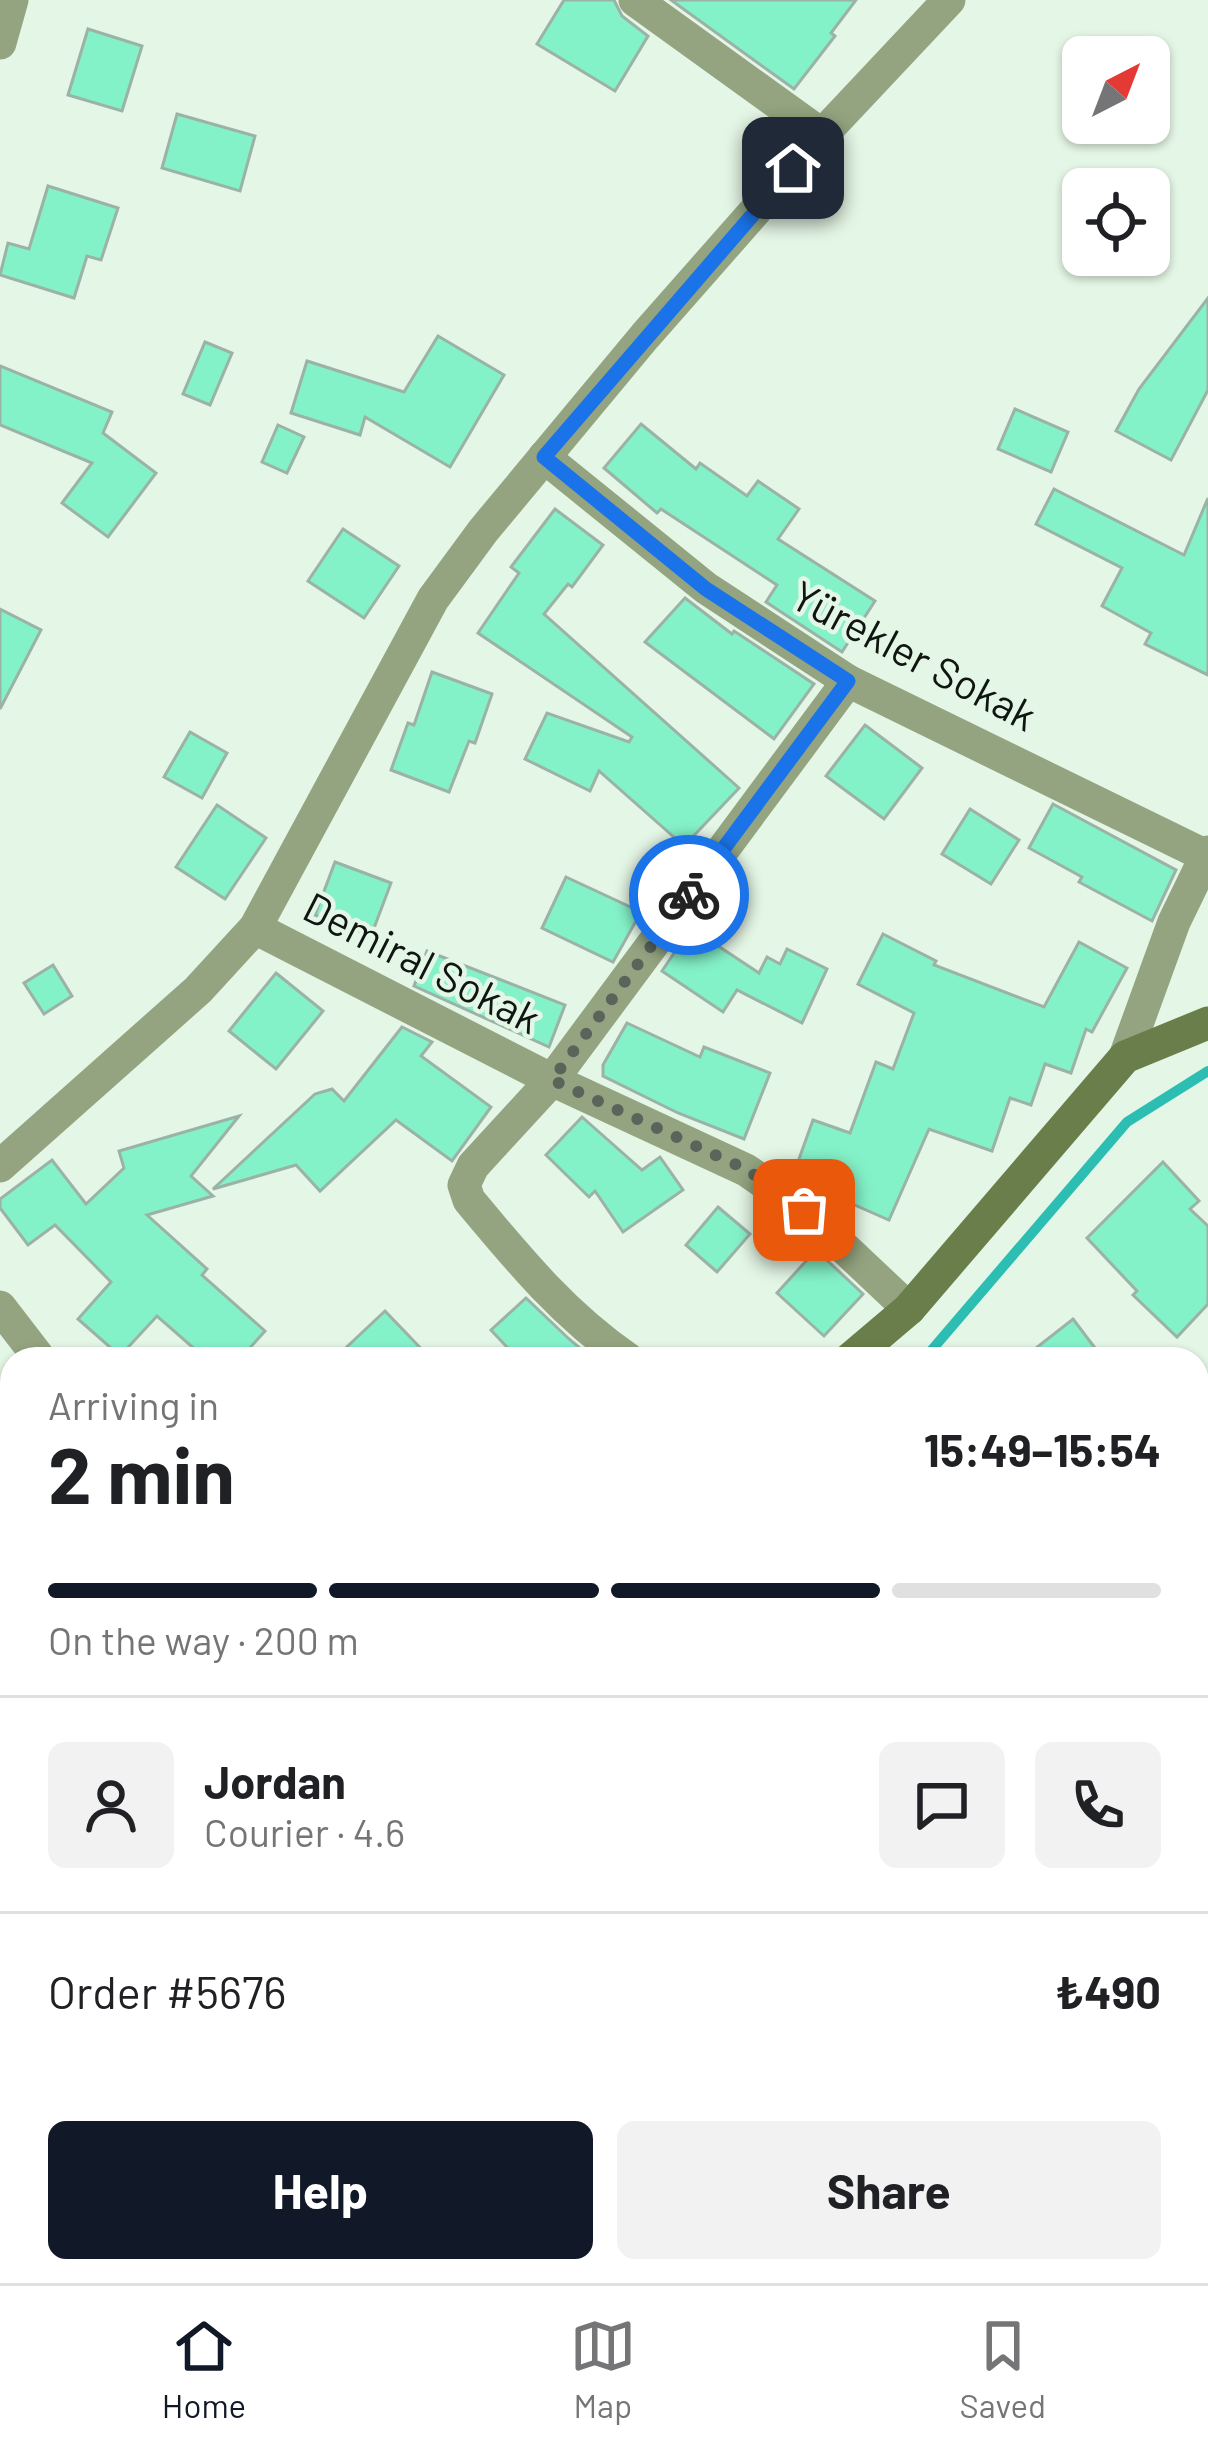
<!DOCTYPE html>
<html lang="en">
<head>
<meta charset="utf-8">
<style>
	body { margin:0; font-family:Barlow,sans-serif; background:#f2f2f2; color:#202124; height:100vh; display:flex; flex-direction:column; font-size:45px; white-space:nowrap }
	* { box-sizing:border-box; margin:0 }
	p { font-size:39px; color:#757577 }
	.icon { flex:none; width:66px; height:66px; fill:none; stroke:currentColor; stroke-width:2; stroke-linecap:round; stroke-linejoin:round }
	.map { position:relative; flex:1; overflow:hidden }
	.details { position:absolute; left:0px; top:1347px; width:1209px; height:936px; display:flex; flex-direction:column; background:#fff; border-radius:36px 36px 0 0; box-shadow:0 3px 9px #0004 }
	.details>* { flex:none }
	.needle { width:78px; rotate:42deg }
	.controls { position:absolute; left:1062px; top:36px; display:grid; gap:24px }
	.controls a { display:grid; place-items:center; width:108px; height:108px; border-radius:18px; background:#fff; box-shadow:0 3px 9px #0004; font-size:60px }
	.pin { position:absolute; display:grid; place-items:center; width:102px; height:102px; color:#fff; margin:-51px; border-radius:24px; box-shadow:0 6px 18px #0006 }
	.courier { position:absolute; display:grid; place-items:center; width:120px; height:120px; margin:-60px; border:9px solid #1a73e8; border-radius:50%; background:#fff; color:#222; box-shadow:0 3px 15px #0007 }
	.overview em { font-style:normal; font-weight:700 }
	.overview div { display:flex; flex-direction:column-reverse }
	.overview { display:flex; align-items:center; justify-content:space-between; height:204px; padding:0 48px }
	h1 { font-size:78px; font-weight:700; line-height:90px }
	.bar { display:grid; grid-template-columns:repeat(4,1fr); gap:18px 12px; align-content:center; height:144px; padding:0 48px }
	.bar i { height:15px; border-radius:9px; background:#e0e0e0 }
	.bar .on { background:#111827 }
	.bar p { grid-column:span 4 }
	.line { display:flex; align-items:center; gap:30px; padding:0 48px; border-top:3px solid #e0e0e0 }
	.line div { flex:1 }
	.round { display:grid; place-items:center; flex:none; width:126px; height:126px; border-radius:18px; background:#f2f2f2 }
	.button { display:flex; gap:24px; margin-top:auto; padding:24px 48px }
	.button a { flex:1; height:138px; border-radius:18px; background:#111827; color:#fff; font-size:48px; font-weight:700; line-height:138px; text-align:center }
	.button a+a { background:#f2f2f2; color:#202124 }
	.tabs { display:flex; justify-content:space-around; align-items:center; height:168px; border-top:3px solid #e0e0e0; background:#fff; font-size:33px; color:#757577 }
	.tabs a { display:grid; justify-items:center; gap:6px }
	.tabs .on { color:#111827 }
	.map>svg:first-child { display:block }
	.green { fill:#cbc881 }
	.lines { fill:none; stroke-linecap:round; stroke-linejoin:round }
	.stream { stroke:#2cbdb3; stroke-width:10 }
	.building { fill:#84f2c9; stroke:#9bb2a7; stroke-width:3 }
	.minor { stroke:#94a480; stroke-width:33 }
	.tertiary { stroke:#94a480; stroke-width:33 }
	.secondary { stroke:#697e4a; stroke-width:33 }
	.done { stroke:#5a645b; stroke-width:12; stroke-dasharray:0 21.6 }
	.route { stroke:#1a73e8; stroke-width:15 }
	.labels { text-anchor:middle; stroke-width:9; stroke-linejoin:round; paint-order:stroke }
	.street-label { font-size:42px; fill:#0f1510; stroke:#e4f6e5 }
</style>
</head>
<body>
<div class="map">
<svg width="1208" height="2283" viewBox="0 0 1208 2283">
	<rect width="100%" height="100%" fill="#e4f6e5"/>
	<path class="green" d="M 580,2271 L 835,2271 L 839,2283 L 573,2283 Z"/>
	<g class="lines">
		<g class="stream">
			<path d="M 924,1359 L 1127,1122 L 1208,1071"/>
			<path d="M 171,2283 L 180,2271"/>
		</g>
	</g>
	<g class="building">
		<path d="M 564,0 L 614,0 L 622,16 L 648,36 L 615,91 L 537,44 Z"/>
		<path d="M 671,0 L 856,0 L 831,33 L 835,36 L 794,89 Z"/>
		<path d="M 88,29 L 142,46 L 122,111 L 68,95 Z"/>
		<path d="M 177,114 L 255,136 L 240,191 L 162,168 Z"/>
		<path d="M 48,186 L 118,208 L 101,260 L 87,256 L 74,298 L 0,275 L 8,243 L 29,249 Z"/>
		<path d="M 1208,298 L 1208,390 L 1171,460 L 1116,431 L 1139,389 Z"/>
		<path d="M 438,336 L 504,375 L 450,467 L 365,417 L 360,435 L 291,413 L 307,361 L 404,392 Z"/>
		<path d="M 205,342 L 232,353 L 210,405 L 183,394 Z"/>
		<path d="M 0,366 L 112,412 L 103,433 L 156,473 L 108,537 L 62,503 L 92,463 L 0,425 Z"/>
		<path d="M 1015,409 L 1068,432 L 1051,472 L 998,449 Z"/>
		<path d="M 641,424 L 696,469 L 700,463 L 747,496 L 758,481 L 799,509 L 778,539 L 875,601 L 842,652 L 766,602 L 777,585 L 661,509 L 657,513 L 604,468 Z"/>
		<path d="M 278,425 L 304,437 L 287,473 L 262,462 Z"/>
		<path d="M 1054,489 L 1184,555 L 1208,498 L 1208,675 L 1145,644 L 1151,633 L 1102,606 L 1122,568 L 1036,524 Z"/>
		<path d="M 555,509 L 603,545 L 572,587 L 568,584 L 544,614 L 739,788 L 684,846 L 599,771 L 590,791 L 525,759 L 547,713 L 629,742 L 632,737 L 478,633 L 519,573 L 511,567 Z"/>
		<path d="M 343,529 L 399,566 L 364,618 L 308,581 Z"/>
		<path d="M 685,598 L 732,634 L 734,631 L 814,684 L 774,739 L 645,642 Z"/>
		<path d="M 0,609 L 41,630 L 0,709 Z"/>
		<path d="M 432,672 L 492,694 L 475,743 L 469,741 L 449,792 L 391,770 L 408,723 L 414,725 Z"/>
		<path d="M 865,725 L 922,768 L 884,819 L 826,776 Z"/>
		<path d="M 190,732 L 227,753 L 202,798 L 164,777 Z"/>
		<path d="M 1053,804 L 1176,870 L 1152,921 L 1079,882 L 1082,877 L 1029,848 Z"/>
		<path d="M 217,805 L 266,838 L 225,899 L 176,867 Z"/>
		<path d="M 970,809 L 1019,840 L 991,884 L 942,854 Z"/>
		<path d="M 335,862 L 391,883 L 371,936 L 315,915 Z"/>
		<path d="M 566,877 L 641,912 L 613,962 L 542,928 Z"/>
		<path d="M 691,928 L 759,973 L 767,957 L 780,964 L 787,949 L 827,969 L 802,1023 L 737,990 L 723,1012 L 662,971 Z"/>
		<path d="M 883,934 L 936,961 L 934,965 L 1044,1007 L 1079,942 L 1127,968 L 1092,1032 L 1086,1029 L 1071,1073 L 1045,1064 L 1031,1105 L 1010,1098 L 992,1151 L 929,1129 L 889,1220 L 848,1202 L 853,1191 L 795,1170 L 813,1120 L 850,1133 L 876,1062 L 893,1069 L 914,1013 L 858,984 Z"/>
		<path d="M 427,951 L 565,1005 L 549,1047 L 414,986 Z"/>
		<path d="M 53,965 L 72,996 L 44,1014 L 24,983 Z"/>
		<path d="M 276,973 L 323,1011 L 276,1069 L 229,1031 Z"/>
		<path d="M 627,1023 L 700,1057 L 704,1047 L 770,1073 L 744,1139 L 678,1113 L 603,1076 L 603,1065 Z"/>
		<path d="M 402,1027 L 432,1042 L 421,1056 L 491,1107 L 452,1161 L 396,1120 L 320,1191 L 296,1165 L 213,1189 L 315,1094 L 332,1089 L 344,1101 Z"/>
		<path d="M 239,1116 L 191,1176 L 213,1196 L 147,1215 L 207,1269 L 202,1275 L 265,1331 L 240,1359 L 206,1359 L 157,1316 L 120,1356 L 78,1319 L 111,1282 L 55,1225 L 28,1245 L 0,1208 L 0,1199 L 52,1160 L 86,1204 L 124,1168 L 119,1151 Z"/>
		<path d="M 582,1117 L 642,1170 L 660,1157 L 683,1190 L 623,1232 L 595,1191 L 589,1197 L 546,1155 Z"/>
		<path d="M 1163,1162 L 1199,1201 L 1190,1209 L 1208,1226 L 1208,1304 L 1177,1337 L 1133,1295 L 1137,1291 L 1087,1238 Z"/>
		<path d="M 718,1207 L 750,1234 L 717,1272 L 686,1245 Z"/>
		<path d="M 816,1250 L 863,1294 L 824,1336 L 777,1293 Z"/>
		<path d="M 526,1298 L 569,1339 L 593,1359 L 518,1359 L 491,1330 Z"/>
		<path d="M 385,1311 L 431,1359 L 334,1359 Z"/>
		<path d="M 1073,1319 L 1095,1348 L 1080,1359 L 1022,1359 Z"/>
	</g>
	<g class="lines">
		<g class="minor">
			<path d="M 635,0 L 822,135"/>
			<path d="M 1,39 L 12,0"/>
			<path d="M 544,457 L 706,588 L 848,681 L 1206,856"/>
			<path d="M 255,928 L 552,1080 L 746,1170 L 804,1210 L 909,1309"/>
			<path d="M 0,1307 L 40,1359"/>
			<path d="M 628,1359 C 564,1315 518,1259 469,1200 L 464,1185 L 473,1166 L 552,1080 L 848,681"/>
			<path d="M 0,1709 L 12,1719"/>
			<path d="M 1197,1844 L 1208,1853"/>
			<path d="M 0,2025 L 12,2032"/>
			<path d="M 1197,2050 L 1208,2046"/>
			<path d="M 1197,2241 L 1208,2235"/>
			<path d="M 924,2283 L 930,2271"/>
			<path d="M 1135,2283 L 1152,2271"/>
		</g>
		<g class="tertiary">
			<path d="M 0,34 L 0,43"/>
			<path d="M 1125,1057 L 1174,922 L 1208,852"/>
			<path d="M 0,1166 L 198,990 L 255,928 L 433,599 L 483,531 L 645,336 L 822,135 L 949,0"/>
			<path d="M 1197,1553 L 1208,1547"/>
			<path d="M 212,2283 L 220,2271"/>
			<path d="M 533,2283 L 540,2271"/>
		</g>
		<g class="secondary">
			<path d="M 850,1359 L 909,1309 L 1125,1057 L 1208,1023"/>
			<path d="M 83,2283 L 93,2271"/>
		</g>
	</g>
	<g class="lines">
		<path class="done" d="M 689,895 L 552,1080 L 746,1169 L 804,1210"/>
		<path class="route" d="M 689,895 L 848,681 L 706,589 L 544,457 L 793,168"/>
	</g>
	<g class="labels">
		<g class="street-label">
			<text transform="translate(914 656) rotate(28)" y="15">Yürekler Sokak</text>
			<text transform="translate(422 963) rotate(27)" y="15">Demiral Sokak</text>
		</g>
	</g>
</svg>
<div class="controls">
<a><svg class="needle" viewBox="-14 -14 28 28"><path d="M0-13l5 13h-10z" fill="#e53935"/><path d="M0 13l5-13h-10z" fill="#757577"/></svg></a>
<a><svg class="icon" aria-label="locate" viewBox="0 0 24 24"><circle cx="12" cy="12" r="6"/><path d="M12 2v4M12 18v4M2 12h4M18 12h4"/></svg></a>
</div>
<div class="pin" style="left:804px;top:1210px;background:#ea580c"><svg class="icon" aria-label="bag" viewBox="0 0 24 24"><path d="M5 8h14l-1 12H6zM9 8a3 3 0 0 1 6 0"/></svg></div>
<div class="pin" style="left:793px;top:168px;background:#1f2937"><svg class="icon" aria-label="home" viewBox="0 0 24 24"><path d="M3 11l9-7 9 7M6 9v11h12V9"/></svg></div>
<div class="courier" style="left:689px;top:895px"><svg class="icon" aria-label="bike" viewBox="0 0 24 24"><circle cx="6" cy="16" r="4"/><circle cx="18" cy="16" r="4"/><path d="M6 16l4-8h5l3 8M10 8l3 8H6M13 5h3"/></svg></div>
<section class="details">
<div class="overview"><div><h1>2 min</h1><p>Arriving in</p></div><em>15:49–15:54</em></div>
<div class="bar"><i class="on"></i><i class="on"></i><i class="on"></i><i></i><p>On the way · 200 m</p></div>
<div class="line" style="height:216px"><a class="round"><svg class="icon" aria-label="person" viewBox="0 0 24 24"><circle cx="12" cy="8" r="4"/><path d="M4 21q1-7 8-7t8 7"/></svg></a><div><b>Jordan</b><p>Courier · 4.6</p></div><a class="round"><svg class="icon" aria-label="chat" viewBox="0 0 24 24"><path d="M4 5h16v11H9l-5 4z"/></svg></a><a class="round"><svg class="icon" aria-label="phone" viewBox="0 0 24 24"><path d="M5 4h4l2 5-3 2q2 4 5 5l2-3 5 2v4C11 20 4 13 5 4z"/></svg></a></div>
<div class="line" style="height:156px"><div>Order #5676</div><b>₺490</b></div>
<div class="button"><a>Help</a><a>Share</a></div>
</section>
</div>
<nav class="tabs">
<a class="on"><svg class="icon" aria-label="home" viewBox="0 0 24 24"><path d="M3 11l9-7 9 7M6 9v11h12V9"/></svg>Home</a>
<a><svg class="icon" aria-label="map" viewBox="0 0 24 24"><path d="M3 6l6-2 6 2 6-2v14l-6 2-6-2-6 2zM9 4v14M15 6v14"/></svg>Map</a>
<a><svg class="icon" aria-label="saved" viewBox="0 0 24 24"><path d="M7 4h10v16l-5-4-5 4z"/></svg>Saved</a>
</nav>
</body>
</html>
